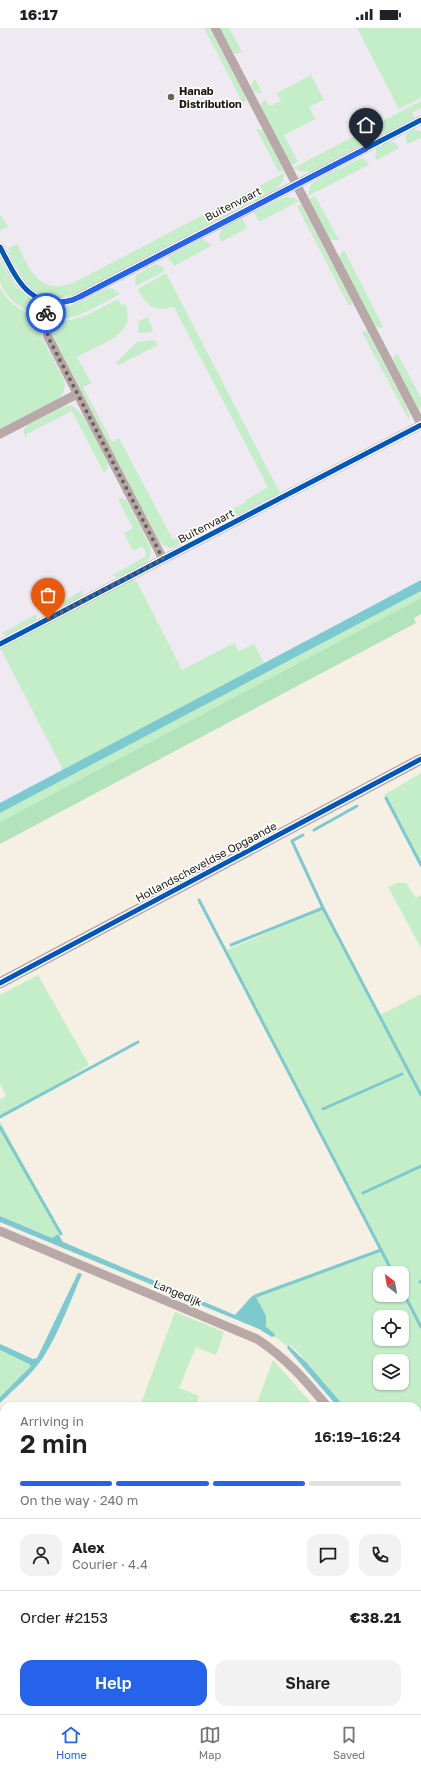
<!DOCTYPE html>
<html lang="en">
<head>
<meta charset="utf-8">
<style>
	body { margin:0; font-family:"Golos Text",sans-serif; background:#f2f2f2; color:#202124; height:100vh; display:flex; flex-direction:column; font-size:15px; white-space:nowrap }
	* { box-sizing:border-box; margin:0 }
	p { font-size:13px; color:#757577 }
	.icon { flex:none; width:22px; height:22px; fill:none; stroke:currentColor; stroke-width:2; stroke-linecap:round; stroke-linejoin:round }
	.map { position:relative; flex:1; overflow:hidden }
	.details { position:absolute; left:0px; top:1374px; width:421px; height:312px; display:flex; flex-direction:column; background:#fff; border-radius:12px 12px 0 0; box-shadow:0 1px 3px #0004 }
	.details>* { flex:none }
	.needle { width:26px; rotate:329deg }
	.fabs { position:absolute; left:373px; top:1238px; display:grid; gap:8px }
	.fabs a { display:grid; place-items:center; width:36px; height:36px; border-radius:8px; background:#fff; box-shadow:0 1px 3px #0004; font-size:20px }
	.pin { position:absolute; display:grid; place-items:center; width:34px; height:34px; color:#fff; margin:-41px -17px; border-radius:50% 50% 50% 0; rotate:-45deg; box-shadow:0 0 4px #0007 }
	.pin .icon { rotate:45deg }
	.courier { position:absolute; display:grid; place-items:center; width:40px; height:40px; margin:-20px; border:3px solid #2563eb; border-radius:50%; background:#fff; color:#222; box-shadow:0 1px 5px #0007 }
	.head em { font-style:normal; font-weight:600 }
	.head div { display:flex; flex-direction:column-reverse }
	.head { display:flex; align-items:center; justify-content:space-between; height:68px; padding:0 20px }
	h1 { font-size:26px; font-weight:600; line-height:30px }
	.bar { display:grid; grid-template-columns:repeat(4,1fr); gap:6px 4px; align-content:center; height:48px; padding:0 20px }
	.bar i { height:5px; border-radius:3px; background:#e0e0e0 }
	.bar .active { background:#2563eb }
	.bar p { grid-column:span 4 }
	.line { display:flex; align-items:center; gap:10px; padding:0 20px; border-top:1px solid #e0e0e0 }
	.line div { flex:1 }
	.round { display:grid; place-items:center; flex:none; width:42px; height:42px; border-radius:12px; background:#f2f2f2 }
	.cta { display:flex; gap:8px; margin-top:auto; padding:8px 20px }
	.cta a { flex:1; height:46px; border-radius:12px; background:#2563eb; color:#fff; font-size:16px; font-weight:600; line-height:46px; text-align:center }
	.cta a+a { background:#f2f2f2; color:#202124 }
	.status { display:flex; justify-content:space-between; align-items:center; height:28px; padding:0 20px; background:#fff; direction:ltr }
	.status svg { height:11px; fill:currentColor }
	.dock { display:flex; justify-content:space-around; align-items:center; height:56px; border-top:1px solid #e0e0e0; background:#fff; font-size:11px; color:#757577 }
	.dock a { display:grid; justify-items:center; gap:2px }
	.dock .active { color:#2563eb }
	.map>svg:first-child { display:block }
	.industrial { fill:#efeaf1 }
	.green { fill:#c3eec8; fill-rule:evenodd }
	.forest { fill:#b2e3ba }
	.water { fill:#7cc9d0 }
	.lines { fill:none; stroke-linecap:round; stroke-linejoin:round }
	.stream { stroke:#7cc9d0; stroke-width:3 }
	.minor { stroke:#b8a9a8; stroke-width:9 }
	.tertiary { stroke:#b8a9a8; stroke-width:11 }
	.cycleway-casing { stroke:#fff; stroke-width:8 }
	.cycleway { stroke:#0057b8; stroke-width:5 }
	.done { stroke:#686359; stroke-width:4; stroke-dasharray:0 7.2 }
	.route { stroke:#2563eb; stroke-width:5 }
	.poi-dot { fill:#686359; stroke:#fff; stroke-width:1.5 }
	.labels { text-anchor:middle; stroke-width:3.5; stroke-linejoin:round; paint-order:stroke }
	.poi-label { font-size:11px; font-weight:bold; fill:#1c170e; stroke:#fff; text-anchor:start }
	.street-label { font-size:11px; fill:#1c170e; stroke:#fff }
</style>
</head>
<body>
<div class="status"><b>16:17</b><svg viewBox="0 0 49 12"><path d="M0 12V9h3v3zM5 12V6h3v6zM10 12V3h3v9zM15 12V0h3v12zM26 1h20v11H26zM47 4h2v5h-2z"/></svg></div>
<div class="map">
<svg width="421" height="1686" viewBox="0 0 421 1686">
	<rect width="100%" height="100%" fill="#f6f0e4"/>
	<path class="industrial" d="M 0,0 L 421,0 L 421,558 L 0,781 Z"/>
	<g class="green">
		<path d="M 204,0 L 209,0 L 245,68 L 246,72 L 243,75 Z"/>
		<path d="M 220,0 L 229,0 L 242,24 L 236,26 L 233,24 Z"/>
		<path d="M 357,0 L 421,0 L 421,70 L 399,81 Z"/>
		<path d="M 311,47 L 324,72 L 309,79 L 315,91 L 284,107 L 298,134 L 291,137 L 262,81 L 261,76 L 265,71 L 270,78 L 281,73 L 277,65 Z"/>
		<path d="M 255,51 L 262,65 C 256,66 252,63 251,57 Z"/>
		<path d="M 421,73 L 421,80 L 412,85 L 414,90 L 385,105 L 375,97 Z"/>
		<path d="M 256,101 L 258,101 L 263,103 L 283,142 L 279,144 Z"/>
		<path d="M 414,101 L 421,104 L 421,110 L 407,116 L 405,107 Z"/>
		<path d="M 366,102 L 365,115 L 310,144 L 303,144 L 293,140 Z"/>
		<path d="M 389,114 L 394,114 L 399,120 L 377,132 L 375,129 L 376,121 Z"/>
		<path d="M 361,130 L 366,132 L 369,137 L 308,168 L 310,158 L 315,153 Z"/>
		<path d="M 284,145 L 284,152 L 276,161 L 81,263 C 39,282 26,257 9,224 L 9,220 L 17,216 C 30,242 38,267 73,255 Z"/>
		<path d="M 315,168 L 339,212 L 332,212 L 328,209 L 309,171 Z"/>
		<path d="M 285,169 L 295,170 L 299,173 L 259,194 L 254,184 Z"/>
		<path d="M 301,176 L 352,274 L 352,276 L 349,278 L 297,178 Z"/>
		<path d="M 1,187 L 8,199 L 0,202 L 0,188 Z"/>
		<path d="M 242,190 L 247,200 L 221,214 L 219,210 L 221,201 Z"/>
		<path d="M 202,211 L 209,215 L 211,218 L 174,238 L 168,229 Z"/>
		<path d="M 344,222 L 383,299 L 381,300 L 375,298 L 340,232 L 340,227 Z"/>
		<path d="M 0,233 L 16,259 L 38,278 L 41,288 C 25,283 3,270 0,252 C 0,246 0,239 0,233 Z"/>
		<path d="M 155,236 L 161,238 L 165,243 L 136,258 L 135,253 L 136,247 Z"/>
		<path d="M 166,245 L 280,465 L 172,520 L 164,518 L 158,511 L 49,300 L 50,293 C 76,296 96,282 118,271 L 121,277 L 125,275 C 139,308 98,316 77,329 L 91,355 L 83,359 L 112,414 L 119,410 L 173,512 L 246,474 L 246,472 L 268,459 L 174,279 C 154,284 147,279 138,261 Z"/>
		<path d="M 0,260 C 12,279 21,282 40,291 L 41,308 L 64,352 C 66,359 64,366 58,371 L 0,401 Z"/>
		<path d="M 112,260 L 120,266 C 99,277 75,294 51,290 L 60,281 L 77,276 L 107,261 Z"/>
		<path d="M 148,289 L 153,302 L 151,304 L 140,305 L 138,303 L 139,293 Z"/>
		<path d="M 366,302 L 407,380 L 409,387 L 409,392 L 362,304 Z"/>
		<path d="M 155,312 L 158,317 L 118,337 L 116,335 L 137,314 Z"/>
		<path d="M 397,325 L 421,370 L 421,383 L 417,378 L 394,334 L 393,330 Z"/>
		<path d="M 69,377 C 84,379 101,421 107,435 L 108,440 L 104,445 L 72,383 L 27,406 L 27,410 L 24,407 L 24,401 L 28,397 L 61,380 Z"/>
		<path d="M 122,470 L 127,473 L 150,518 C 154,532 142,537 131,543 C 126,545 121,549 116,549 L 112,547 L 145,529 L 147,526 L 142,518 L 133,523 L 124,505 L 133,500 L 118,471 Z"/>
		<path d="M 133,552 L 137,554 L 182,642 L 234,615 L 239,623 L 254,616 L 264,635 L 63,742 L 1,621 Z"/>
		<path d="M 83,562 L 82,568 L 66,577 L 60,575 Z"/>
		<path d="M 421,563 L 421,570 L 0,794 L 0,785 Z"/>
		<path d="M 37,586 L 36,592 L 7,607 L 2,606 L 2,605 Z"/>
		<path d="M 421,745 L 421,838 L 384,767 Z"/>
		<path d="M 397,855 L 406,855 L 416,870 L 421,867 L 421,920 L 388,859 Z"/>
		<path d="M 323,880 L 378,988 L 421,966 L 421,1470 L 417,1465 L 417,1378 L 344,1378 L 296,1322 L 290,1317 L 287,1318 L 274,1308 L 274,1305 L 266,1300 L 266,1292 L 256,1268 L 252,1267 L 380,1221 L 225,923 ZM 380,1245 L 402,1245 L 402,1267 L 380,1267 ZM 380,1289 L 402,1289 L 402,1311 L 380,1311 ZM 380,1333 L 402,1333 L 402,1355 L 380,1355 Z"/>
		<path d="M 38,947 L 89,1037 L 59,1056 L 0,1089 L 0,1072 L 6,1068 L 0,1056 L 0,967 Z"/>
		<path d="M 0,1093 L 61,1206 L 60,1209 L 58,1206 L 52,1210 L 0,1188 Z"/>
		<path d="M 175,1284 L 224,1304 L 216,1327 L 196,1319 L 179,1360 L 199,1368 L 196,1378 L 140,1378 Z"/>
		<path d="M 0,1322 L 29,1336 L 31,1338 L 0,1369 Z"/>
		<path d="M 273,1332 L 314,1378 L 256,1378 Z"/>
		<path d="M 0,1511 L 4,1511 L 4,1682 L 86,1682 L 88,1686 L 0,1686 Z"/>
		<path d="M 417,1651 L 421,1657 L 421,1686 L 227,1686 L 234,1682 L 417,1682 Z"/>
		<path d="M 96,1682 L 228,1682 L 221,1686 L 98,1686 Z"/>
	</g>
	<g class="forest">
		<path d="M 421,570 L 421,586 L 414,590 L 416,595 L 0,816 L 0,794 Z"/>
		<path d="M 417,1597 L 421,1599 L 421,1657 L 417,1651 Z"/>
	</g>
	<g class="water">
		<path d="M 421,552 L 421,563 L 0,785 L 0,775 Z"/>
		<path d="M 0,1188 L 52,1210 L 58,1206 L 63,1214 L 235,1287 L 252,1268 L 255,1267 L 266,1288 L 266,1299 L 274,1305 L 275,1308 L 272,1309 L 259,1301 L 0,1194 Z"/>
		<path d="M 78,1245 L 82,1246 C 70,1274 60,1302 44,1328 C 33,1346 15,1360 0,1375 L 0,1369 L 31,1338 L 29,1336 L 0,1322 L 0,1316 L 33,1331 L 37,1330 Z"/>
		<path d="M 288,1317 L 306,1334 L 344,1378 L 337,1378 L 287,1320 Z"/>
	</g>
	<g class="lines">
		<g class="stream">
			<path d="M 386,770 L 421,837"/>
			<path d="M 314,802 L 357,778"/>
			<path d="M 303,807 L 292,813 L 323,880"/>
			<path d="M 199,872 L 393,1245"/>
			<path d="M 231,917 L 323,880 L 421,1067"/>
			<path d="M 323,1081 L 402,1046"/>
			<path d="M 0,1089 L 138,1014"/>
			<path d="M 0,1099 L 61,1206"/>
			<path d="M 363,1165 L 421,1138"/>
			<path d="M 420,1254 L 421,1253"/>
			<path d="M 402,1262 L 421,1299"/>
			<path d="M 256,1268 L 381,1222"/>
		</g>
		<g class="minor">
			<path d="M 215,0 L 421,396"/>
			<path d="M 0,219 C 17,251 29,283 73,272 L 421,92"/>
			<path d="M 49,275 L 45,293 L 48,309 L 163,531"/>
			<path d="M 0,406 L 77,366"/>
			<path d="M 0,616 L 421,397"/>
			<path d="M 0,1203 L 257,1311 C 287,1331 304,1351 327,1378"/>
			<path d="M 417,1485 L 421,1490"/>
		</g>
		<path class="tertiary" d="M 0,955 L 421,731"/>
		<defs>
			<g id="cycleway">
				<path d="M 0,219 C 17,251 29,283 73,272 L 421,92"/>
				<path d="M 0,616 L 421,397"/>
				<path d="M 0,955 L 421,731"/>
			</g>
		</defs>
		<use href="#cycleway" class="cycleway-casing"/>
		<use href="#cycleway" class="cycleway"/>
	</g>
	<g class="lines">
		<path class="done" d="M 46,285 L 45,293 L 48,309 L 163,531 L 48,591"/>
		<path class="route" d="M 46,285 L 49,274 L 65,274 L 80,269 L 366,121"/>
	</g>
	<circle class="poi-dot" cx="171" cy="69" r="4"/>
	<g class="labels">
		<g class="poi-label">
			<text x="179" y="67">Hanab<tspan x="179" dy="13">Distribution</tspan></text>
		</g>
		<g class="street-label">
			<text transform="translate(233 176) rotate(-27)" y="4">Buitenvaart</text>
			<text transform="translate(206 498) rotate(-27)" y="4">Buitenvaart</text>
			<text transform="translate(206 834) rotate(-28)" y="4">Hollandscheveldse Opgaande</text>
			<text transform="translate(178 1265) rotate(23)" y="4">Langedijk</text>
		</g>
	</g>
</svg>
<div class="fabs">
<a><svg class="needle" viewBox="-14 -14 28 28"><path d="M0-13l5 13h-10z" fill="#e53935"/><path d="M0 13l5-13h-10z" fill="#757577"/></svg></a>
<a><svg class="icon" aria-label="locate" viewBox="0 0 24 24"><circle cx="12" cy="12" r="6"/><path d="M12 2v4M12 18v4M2 12h4M18 12h4"/></svg></a>
<a><svg class="icon" aria-label="layers" viewBox="0 0 24 24"><path d="M12 4l9 5-9 5-9-5zM3 14l9 5 9-5"/></svg></a>
</div>
<div class="pin" style="left:48px;top:591px;background:#ea580c"><svg class="icon" aria-label="bag" viewBox="0 0 24 24"><path d="M5 8h14l-1 12H6zM9 8a3 3 0 0 1 6 0"/></svg></div>
<div class="pin" style="left:366px;top:121px;background:#1f2937"><svg class="icon" aria-label="home" viewBox="0 0 24 24"><path d="M3 11l9-7 9 7M6 9v11h12V9"/></svg></div>
<div class="courier" style="left:46px;top:285px"><svg class="icon" aria-label="bike" viewBox="0 0 24 24"><circle cx="6" cy="16" r="4"/><circle cx="18" cy="16" r="4"/><path d="M6 16l4-8h5l3 8M10 8l3 8H6M13 5h3"/></svg></div>
<section class="details">
<div class="head"><div><h1>2 min</h1><p>Arriving in</p></div><em>16:19–16:24</em></div>
<div class="bar"><i class="active"></i><i class="active"></i><i class="active"></i><i></i><p>On the way · 240 m</p></div>
<div class="line" style="height:72px"><a class="round"><svg class="icon" aria-label="person" viewBox="0 0 24 24"><circle cx="12" cy="8" r="4"/><path d="M4 21q1-7 8-7t8 7"/></svg></a><div><b>Alex</b><p>Courier · 4.4</p></div><a class="round"><svg class="icon" aria-label="chat" viewBox="0 0 24 24"><path d="M4 5h16v11H9l-5 4z"/></svg></a><a class="round"><svg class="icon" aria-label="phone" viewBox="0 0 24 24"><path d="M5 4h4l2 5-3 2q2 4 5 5l2-3 5 2v4C11 20 4 13 5 4z"/></svg></a></div>
<div class="line" style="height:52px"><div>Order #2153</div><b>€38.21</b></div>
<div class="cta"><a>Help</a><a>Share</a></div>
</section>
</div>
<nav class="dock">
<a class="active"><svg class="icon" aria-label="home" viewBox="0 0 24 24"><path d="M3 11l9-7 9 7M6 9v11h12V9"/></svg>Home</a>
<a><svg class="icon" aria-label="map" viewBox="0 0 24 24"><path d="M3 6l6-2 6 2 6-2v14l-6 2-6-2-6 2zM9 4v14M15 6v14"/></svg>Map</a>
<a><svg class="icon" aria-label="saved" viewBox="0 0 24 24"><path d="M7 4h10v16l-5-4-5 4z"/></svg>Saved</a>
</nav>
</body>
</html>
